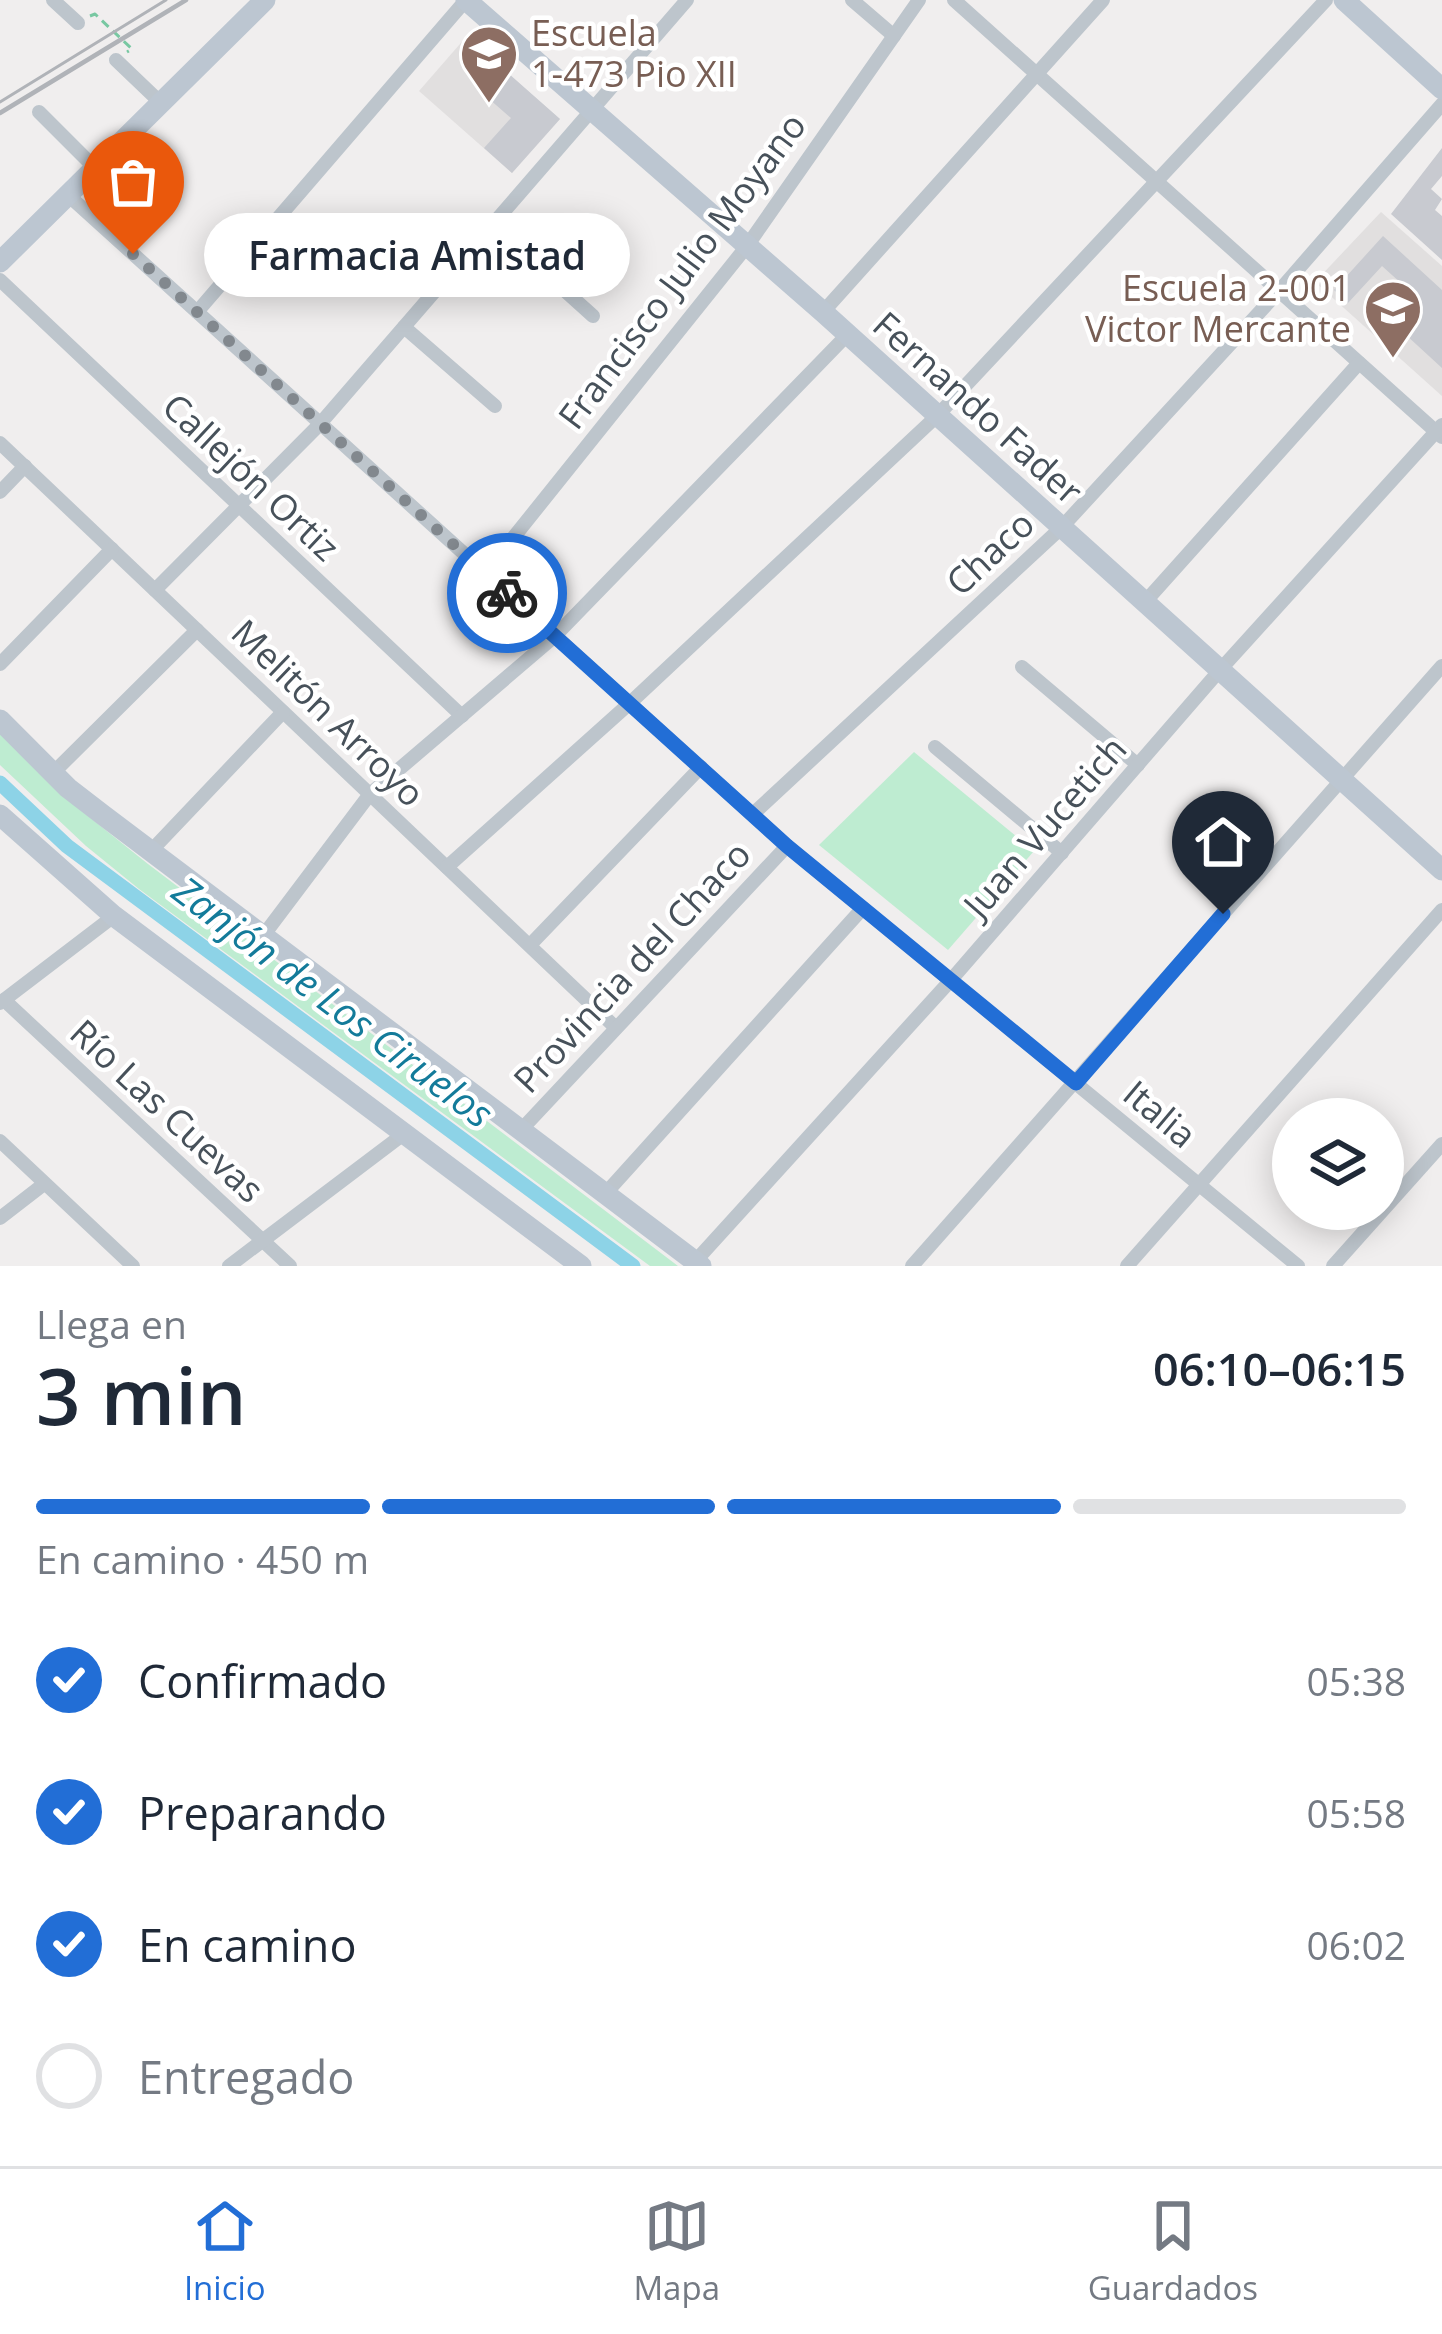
<!DOCTYPE html>
<html lang="es">
<head>
<meta charset="utf-8">
<style>
	body { margin:0; font-family:"Open Sans",sans-serif; background:#f2f2f3; color:#1f2937; height:100vh; display:flex; flex-direction:column; font-size:45px; white-space:nowrap }
	* { box-sizing:border-box; margin:0 }
	p { font-size:39px; color:#747a83 }
	.icon { flex:none; width:66px; height:66px; fill:none; stroke:currentColor; stroke-width:2; stroke-linecap:round; stroke-linejoin:round }
	.map { position:relative; height:1266px; overflow:hidden }
	.drawer { display:flex; flex-direction:column; background:#fff; flex:1 }
	.drawer>* { flex:none }
	.fabs { position:absolute; left:1272px; top:1098px; display:grid; gap:24px }
	.fabs a { display:grid; place-items:center; width:132px; height:132px; border-radius:50%; background:#fff; box-shadow:0 6px 30px #0003; font-size:60px }
	.pin { position:absolute; display:grid; place-items:center; width:102px; height:102px; color:#fff; margin:-123px -51px; border-radius:50% 50% 50% 0; rotate:-45deg; box-shadow:0 0 12px #0007 }
	.pin .icon { rotate:45deg }
	.courier { position:absolute; display:grid; place-items:center; width:120px; height:120px; margin:-60px; border:9px solid #226ed6; border-radius:50%; background:#fff; color:#222; box-shadow:0 3px 15px #0007 }
	.bubble { position:absolute; height:84px; border-radius:42px; background:#fff; box-shadow:0 6px 30px #0003; font-size:39px; font-weight:600; line-height:84px; text-align:center }
	.headline em { font-style:normal; font-weight:600 }
	.headline div { display:flex; flex-direction:column-reverse }
	.headline { display:flex; align-items:center; justify-content:space-between; height:204px; padding:0 36px }
	h1 { font-size:78px; font-weight:600; line-height:90px }
	.bar { display:grid; grid-template-columns:repeat(4,1fr); gap:18px 12px; align-content:center; height:144px; padding:0 36px }
	.bar i { height:15px; border-radius:9px; background:#e0e1e3 }
	.bar .on { background:#226ed6 }
	.bar p { grid-column:span 4 }
	ol { padding:0 36px; list-style:none }
	li { display:flex; align-items:center; gap:36px; height:132px }
	li p { margin-inline-start:auto }
	li .icon { padding:12px; border-radius:50%; background:#226ed6; color:#fff; stroke-width:4 }
	li:last-child { color:#747a83 }
	li i { width:66px; height:66px; border:6px solid #e0e1e3; border-radius:50% }
	.dock { display:flex; justify-content:space-around; align-items:center; height:168px; border-top:3px solid #e0e1e3; background:#fff; font-size:33px; color:#747a83 }
	.dock a { display:grid; justify-items:center; gap:6px }
	.dock .on { color:#226ed6 }
	.map>svg:first-child { display:block }
	.education { fill:#e1dfdf }
	.green { fill:#beecd1 }
	.lines { fill:none; stroke-linecap:round; stroke-linejoin:round }
	.canal { stroke:#8dd3e7; stroke-width:15 }
	.building { fill:#c8cad0 }
	.path { stroke:#78c8a2; stroke-width:3; stroke-dasharray:9 6; stroke-linecap:butt }
	.street { stroke:#bdc5cc; stroke-width:14 }
	.secondary { stroke:#bcc6d1; stroke-width:21 }
	.tram { stroke:#b0b3b8; stroke-width:3 }
	.rail { stroke:#b0b3b8; stroke-width:4.5 }
	.done { stroke:#82888e; stroke-width:12; stroke-dasharray:0 21.6 }
	.route { stroke:#226ed6; stroke-width:15 }
	.labels { text-anchor:middle; stroke-width:9; stroke-linejoin:round; paint-order:stroke }
	.education-label { font-size:36px; fill:#785e54; stroke:#fff; text-anchor:start }
	.street-label { font-size:36px; fill:#47515a; stroke:#fff }
	.water-label { font-size:39px; font-style:italic; fill:#137b9a; stroke:#fff }
</style>
</head>
<body>
<div class="map">
<svg width="1442" height="1266" viewBox="0 0 1442 1266">
	<rect width="100%" height="100%" fill="#f0eeee"/>
	<g class="education">
		<path d="M 466,37 L 560,119 L 512,173 L 419,91 Z"/>
		<path d="M 1381,212 L 1442,266 L 1442,396 L 1315,282 Z"/>
	</g>
	<g class="green">
		<path d="M 0,733 L 58,792 L 148,864 L 678,1266 L 650,1266 L 139,889 L 86,846 L 0,765 Z"/>
		<path d="M 914,752 L 1034,851 L 948,950 L 819,845 Z"/>
	</g>
	<g class="lines">
		<path class="canal" d="M 0,783 L 67,846 L 633,1266"/>
	</g>
	<g class="building">
		<path d="M 500,66 L 560,119 L 512,173 L 484,148 L 511,118 L 480,91 Z"/>
		<path d="M 1442,148 L 1442,176 L 1431,189 L 1442,199 L 1435,210 L 1442,216 L 1442,260 L 1391,214 Z"/>
		<path d="M 1383,236 L 1442,290 L 1442,368 L 1405,334 L 1391,349 L 1382,340 L 1395,326 L 1378,311 L 1402,284 L 1382,266 L 1348,303 L 1334,290 Z"/>
	</g>
	<g class="lines">
		<path class="path" d="M 90,16 L 95,14 L 132,49 L 127,52"/>
		<g class="street">
			<path d="M 53,0 L 78,23"/>
			<path d="M 852,0 L 894,36"/>
			<path d="M 954,0 L 1442,437"/>
			<path d="M 116,60 L 162,104"/>
			<path d="M 39,112 L 95,168"/>
			<path d="M 68,195 L 787,846 L 1298,1266"/>
			<path d="M 492,225 L 593,316"/>
			<path d="M 0,280 L 462,716"/>
			<path d="M 197,312 L 466,0"/>
			<path d="M 823,312 L 1103,0"/>
			<path d="M 404,327 L 495,406"/>
			<path d="M 0,443 L 615,1027"/>
			<path d="M 0,492 L 25,466"/>
			<path d="M 485,573 L 747,246 L 919,0"/>
			<path d="M 155,590 L 319,425 L 687,0"/>
			<path d="M 1145,602 L 1359,363"/>
			<path d="M 0,664 L 112,549"/>
			<path d="M 1022,667 L 1138,765"/>
			<path d="M 935,747 L 1062,853"/>
			<path d="M 53,773 L 197,630"/>
			<path d="M 753,814 L 1061,528 L 1279,291 L 1442,104"/>
			<path d="M 150,852 L 283,712"/>
			<path d="M 447,867 L 630,703 L 938,415 L 1326,0"/>
			<path d="M 263,936 L 370,794 L 555,636 L 848,334"/>
			<path d="M 530,945 L 701,767"/>
			<path d="M 4,1000 L 290,1266"/>
			<path d="M 0,1003 L 114,916"/>
			<path d="M 521,1130 L 787,846"/>
			<path d="M 0,1141 L 133,1266"/>
			<path d="M 605,1194 L 863,908"/>
			<path d="M 0,1218 L 44,1184"/>
			<path d="M 229,1266 L 405,1133"/>
			<path d="M 691,1266 L 951,980 L 1220,670 L 1442,425"/>
			<path d="M 912,1266 L 1442,666"/>
			<path d="M 1127,1266 L 1442,910"/>
			<path d="M 1333,1266 L 1442,1144"/>
		</g>
		<g class="secondary">
			<path d="M 466,0 L 823,312 L 1442,870"/>
			<path d="M 1344,0 L 1442,89"/>
			<path d="M 0,262 L 265,0"/>
			<path d="M 0,720 L 68,788 L 103,815 L 701,1266"/>
			<path d="M 0,815 L 114,916 L 581,1266"/>
		</g>
		<path class="tram" d="M 0,102 L 166,0"/>
		<path class="rail" d="M 0,113 L 186,0"/>
	</g>
	<g class="lines">
		<path class="done" d="M 133,254 L 507,593"/>
		<path class="route" d="M 507,593 L 787,846 L 1076,1083 L 1223,914"/>
	</g>
	<defs>
		<symbol id="school-pin" viewBox="-11 -11 22 30"><path d="M0 17L-7.5 6A9.5 9.5 0 1 1 7.5 6Z" fill="#8d6e63" stroke="#fff"/><path d="M0-5L7-2L0 1L-7-2ZM-4 1L0 2.5L4 1V4Q0 6-4 4Z" fill="#fff"/></symbol>
	</defs>
	<g fill-rule="evenodd">
		<use href="#school-pin" x="456" y="21" width="66" height="90"/>
		<use href="#school-pin" x="1360" y="276" width="66" height="90"/>
	</g>
	<g class="labels">
		<g class="education-label">
			<text x="531" y="46">Escuela<tspan x="531" dy="41">1-473 Pio XII</tspan></text>
			<text x="1351" y="301" text-anchor="end">Escuela 2-001<tspan x="1351" dy="41">Victor Mercante</tspan></text>
		</g>
		<g class="street-label">
			<text transform="translate(682 271) rotate(-53)" y="13">Francisco Julio Moyano</text>
			<text transform="translate(978 408) rotate(42)" y="13">Fernando Fader</text>
			<text transform="translate(251 477) rotate(43)" y="13">Callejón Ortiz</text>
			<text transform="translate(990 553) rotate(-43)" y="13">Chaco</text>
			<text transform="translate(328 713) rotate(44)" y="13">Melitón Arroyo</text>
			<text transform="translate(1045 827) rotate(-49)" y="13">Juan Vucetich</text>
			<text transform="translate(632 967) rotate(-47)" y="13">Provincia del Chaco</text>
			<text transform="translate(167 1111) rotate(43)" y="13">Río Las Cuevas</text>
			<text transform="translate(1160 1114) rotate(40)" y="13">Italia</text>
		</g>
		<g class="water-label">
			<text transform="translate(333 1002) rotate(37)" y="14">Zanjón de Los Ciruelos</text>
		</g>
	</g>
</svg>
<div class="fabs">
<a><svg class="icon" aria-label="layers" viewBox="0 0 24 24"><path d="M12 4l9 5-9 5-9-5zM3 14l9 5 9-5"/></svg></a>
</div>
<div class="pin" style="left:133px;top:254px;background:#ea580c"><svg class="icon" aria-label="bag" viewBox="0 0 24 24"><path d="M5 8h14l-1 12H6zM9 8a3 3 0 0 1 6 0"/></svg></div>
<div class="pin" style="left:1223px;top:914px;background:#1f2937"><svg class="icon" aria-label="home" viewBox="0 0 24 24"><path d="M3 11l9-7 9 7M6 9v11h12V9"/></svg></div>
<div class="courier" style="left:507px;top:593px"><svg class="icon" aria-label="bike" viewBox="0 0 24 24"><circle cx="6" cy="16" r="4"/><circle cx="18" cy="16" r="4"/><path d="M6 16l4-8h5l3 8M10 8l3 8H6M13 5h3"/></svg></div>
<div class="bubble" style="left:204px;top:213px;width:426px">Farmacia Amistad</div>
</div>
<section class="drawer">
<div class="headline"><div><h1>3 min</h1><p>Llega en</p></div><em>06:10–06:15</em></div>
<div class="bar"><i class="on"></i><i class="on"></i><i class="on"></i><i></i><p>En camino · 450 m</p></div>
<ol>
<li><svg class="icon" aria-label="check" viewBox="0 0 24 24"><path d="M5 12l5 5 9-10"/></svg>Confirmado<p>05:38</p></li>
<li><svg class="icon" aria-label="check" viewBox="0 0 24 24"><path d="M5 12l5 5 9-10"/></svg>Preparando<p>05:58</p></li>
<li><svg class="icon" aria-label="check" viewBox="0 0 24 24"><path d="M5 12l5 5 9-10"/></svg>En camino<p>06:02</p></li>
<li><i></i>Entregado</li>
</ol>
</section>
<nav class="dock">
<a class="on"><svg class="icon" aria-label="home" viewBox="0 0 24 24"><path d="M3 11l9-7 9 7M6 9v11h12V9"/></svg>Inicio</a>
<a><svg class="icon" aria-label="map" viewBox="0 0 24 24"><path d="M3 6l6-2 6 2 6-2v14l-6 2-6-2-6 2zM9 4v14M15 6v14"/></svg>Mapa</a>
<a><svg class="icon" aria-label="saved" viewBox="0 0 24 24"><path d="M7 4h10v16l-5-4-5 4z"/></svg>Guardados</a>
</nav>
</body>
</html>
